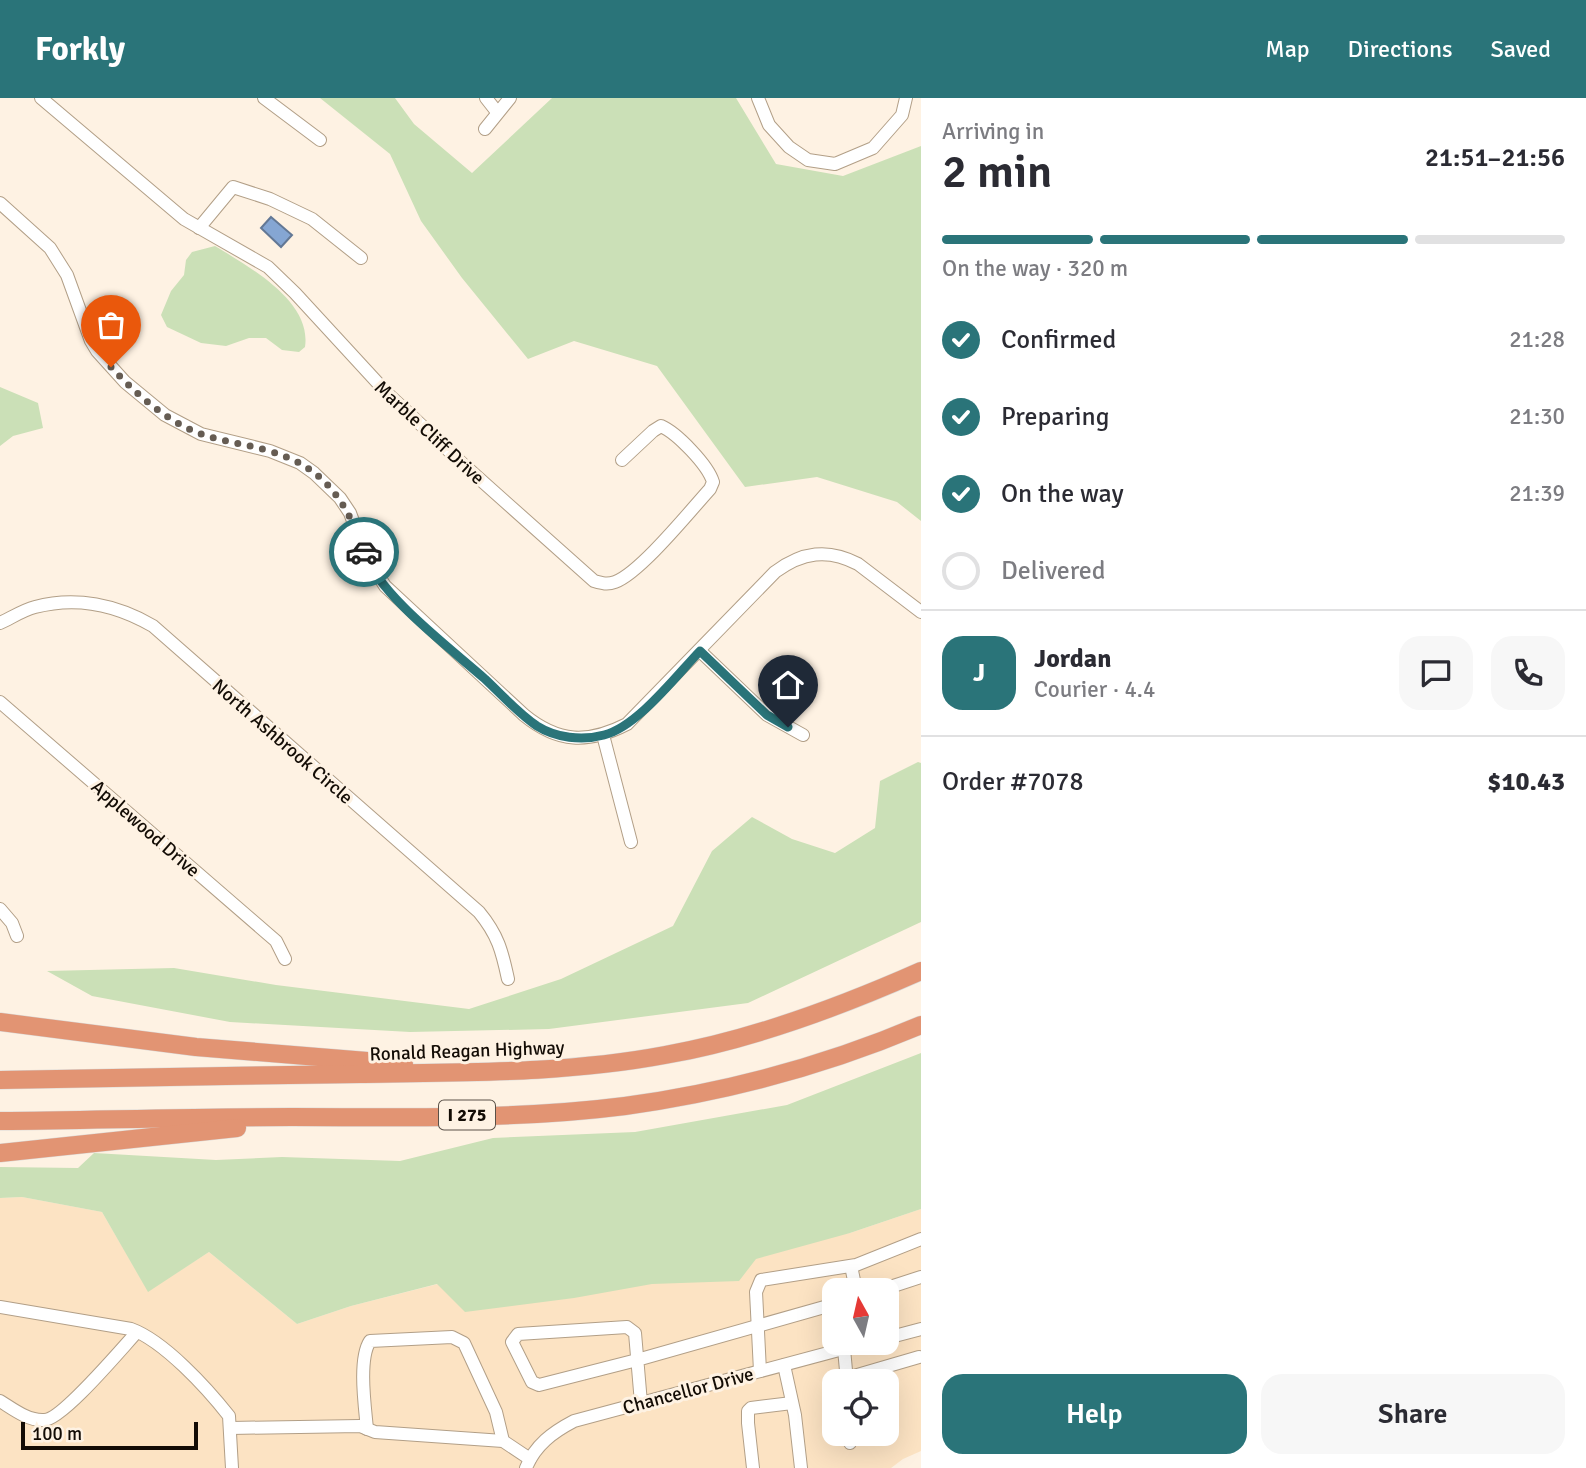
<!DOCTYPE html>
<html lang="en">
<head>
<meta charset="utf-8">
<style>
	body { margin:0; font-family:Signika,sans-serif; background:#f7f7f7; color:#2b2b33; height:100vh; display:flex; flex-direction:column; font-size:26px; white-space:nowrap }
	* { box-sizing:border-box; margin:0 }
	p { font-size:23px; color:#7c7c81 }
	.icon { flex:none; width:38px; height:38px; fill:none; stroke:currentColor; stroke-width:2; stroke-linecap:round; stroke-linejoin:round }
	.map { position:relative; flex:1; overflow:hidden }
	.drawer { display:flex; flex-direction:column; background:#fff; width:665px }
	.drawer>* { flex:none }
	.needle { width:46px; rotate:352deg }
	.tools { position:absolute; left:822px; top:1180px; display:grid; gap:14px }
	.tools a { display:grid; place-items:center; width:77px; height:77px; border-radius:14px; background:#fff; box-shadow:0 7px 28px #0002; font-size:35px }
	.scale { position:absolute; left:21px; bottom:18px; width:177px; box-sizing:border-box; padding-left:7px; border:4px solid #130c05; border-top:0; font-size:19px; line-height:24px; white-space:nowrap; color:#130c05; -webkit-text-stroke:5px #fef2e3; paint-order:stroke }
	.pin { position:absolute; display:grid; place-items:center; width:60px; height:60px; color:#fff; margin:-72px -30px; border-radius:50% 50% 50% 0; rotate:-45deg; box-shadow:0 0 7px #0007 }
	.pin .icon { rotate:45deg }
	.courier { position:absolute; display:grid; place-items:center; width:70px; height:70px; margin:-35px; border:5px solid #2a7479; border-radius:50%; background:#fff; color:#222; box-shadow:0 2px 9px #0007 }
	.headline em { font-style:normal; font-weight:600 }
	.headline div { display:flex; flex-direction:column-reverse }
	.headline { display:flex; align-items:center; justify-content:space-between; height:119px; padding:0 21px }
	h1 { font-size:46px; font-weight:600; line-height:52px }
	.bar { display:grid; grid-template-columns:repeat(4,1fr); gap:10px 7px; align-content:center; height:84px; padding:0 21px }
	.bar i { height:9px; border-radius:5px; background:#e1e1e2 }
	.bar .selected { background:#2a7479 }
	.bar p { grid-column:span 4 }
	.line { display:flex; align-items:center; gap:18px; padding:0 21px; border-top:2px solid #e1e1e2 }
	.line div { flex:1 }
	.round { display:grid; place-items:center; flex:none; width:74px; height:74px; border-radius:21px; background:#f7f7f7 }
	ol { padding:0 21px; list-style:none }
	li { display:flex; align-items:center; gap:21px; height:77px }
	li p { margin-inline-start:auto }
	li .icon { padding:7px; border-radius:50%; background:#2a7479; color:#fff; stroke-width:4 }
	li:last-child { color:#7c7c81 }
	li i { width:38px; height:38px; border:4px solid #e1e1e2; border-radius:50% }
	.cta { display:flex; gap:14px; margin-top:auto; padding:14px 21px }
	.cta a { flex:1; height:80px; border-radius:21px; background:#2a7479; color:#fff; font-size:28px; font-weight:600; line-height:80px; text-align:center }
	.cta a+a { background:#f7f7f7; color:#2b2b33 }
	header { display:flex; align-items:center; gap:42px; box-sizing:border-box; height:98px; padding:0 35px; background:#2a7479; color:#fff }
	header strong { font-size:33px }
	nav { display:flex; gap:38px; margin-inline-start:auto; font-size:24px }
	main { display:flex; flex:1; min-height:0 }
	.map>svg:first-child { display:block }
	.built { fill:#fce3c3; fill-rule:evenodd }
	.green { fill:#cbe0b7 }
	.water { fill:#85a6d3; stroke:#637895; stroke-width:2 }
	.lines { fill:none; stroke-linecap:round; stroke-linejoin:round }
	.minor-casing { stroke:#b29f87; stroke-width:14 }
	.highway-casing { stroke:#d9d8d7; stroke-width:19 }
	.minor { stroke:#fff; stroke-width:12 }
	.highway { stroke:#e29473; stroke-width:18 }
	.done { stroke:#655c53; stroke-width:7; stroke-dasharray:0 12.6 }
	.route { stroke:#2a7479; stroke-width:9 }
	.labels { text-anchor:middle; stroke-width:6; stroke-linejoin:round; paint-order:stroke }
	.shield { fill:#fef2e3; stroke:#5a5148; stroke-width:2 }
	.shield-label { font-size:18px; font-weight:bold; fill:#130c05 }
	.street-label { font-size:19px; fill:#130c05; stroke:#fef2e3 }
</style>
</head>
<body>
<header>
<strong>Forkly</strong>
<nav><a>Map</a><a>Directions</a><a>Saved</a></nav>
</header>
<main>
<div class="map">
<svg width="921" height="1370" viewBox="0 0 921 1370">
	<rect width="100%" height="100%" fill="#fef2e3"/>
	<path class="built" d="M 22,1099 L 102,1114 L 148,1193 L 209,1154 L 297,1226 L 351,1208 L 438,1186 L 850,1135 L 921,1111 L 921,1353 L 903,1361 L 891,1370 L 0,1370 L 0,1100 ZM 835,1192 L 887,1192 L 887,1244 L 835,1244 ZM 835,1283 L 887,1283 L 887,1335 L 835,1335 Z"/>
	<g class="green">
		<path d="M 320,0 L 395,0 L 414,26 L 472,75 L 552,0 L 736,0 L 776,66 L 843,78 L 921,48 L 921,423 L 897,404 L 817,379 L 745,389 L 657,268 L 574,243 L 528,261 L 462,180 L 421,123 L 390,56 Z"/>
		<path d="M 215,148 C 249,169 312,203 305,249 L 299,254 L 282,252 L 266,240 L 249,240 L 226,248 L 201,245 L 167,229 L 161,217 L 171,193 L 184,177 L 186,162 L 192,154 Z"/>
		<path d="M 0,289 L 38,305 L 43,330 L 13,338 L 0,348 Z"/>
		<path d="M 918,664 L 921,665 L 921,824 L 748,905 L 549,931 L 410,934 L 230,924 L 92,898 L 47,873 L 174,870 L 276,887 L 469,911 L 561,881 L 673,828 L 712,753 L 752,719 L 792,741 L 835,755 L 875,730 L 880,683 Z"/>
		<path d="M 921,955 L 921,1111 L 850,1135 L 756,1161 L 739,1183 L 652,1186 L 574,1200 L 465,1214 L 437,1186 L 351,1208 L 297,1226 L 209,1154 L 148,1194 L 102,1114 L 22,1099 L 0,1100 L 0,1069 L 78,1070 L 94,1055 L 216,1062 L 282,1059 L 400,1063 L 493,1040 L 635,1034 L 787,1007 Z"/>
	</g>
	<path class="water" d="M 271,119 L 292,137 L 281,149 L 261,130 Z"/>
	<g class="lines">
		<defs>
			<g id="minor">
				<path d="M 41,0 L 184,121 L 268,169 L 295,195 L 387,295 L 464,367 L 594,483 C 601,485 607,487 615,484 C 640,475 690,413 710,391 L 713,384 C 708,367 677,335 661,328 L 653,333 L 622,362"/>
				<path d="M 264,0 L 320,42"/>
				<path d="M 486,0 L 497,14"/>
				<path d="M 758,0 L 769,27 L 789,49 L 808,62 L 835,66 L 873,50 L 902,17 L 906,0"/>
				<path d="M 485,31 L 510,0"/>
				<path d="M 0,105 L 50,150 L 67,177 L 91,243 L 97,253 L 125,284 L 165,317 L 201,336 L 270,353 L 300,365 L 314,375 L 340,400 L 350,415 L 366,458 L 385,488 L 524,617 C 558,645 588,646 627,626 L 775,474 C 802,454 828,450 858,466 L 921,514"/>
				<path d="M 199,130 L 233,89 L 270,101 L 312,121 L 361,160"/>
				<path d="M 0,525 C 11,520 23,512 35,509 C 76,498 117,507 153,528 L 479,814 C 498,837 502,853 508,881"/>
				<path d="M 700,553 L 767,617 L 803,637"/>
				<path d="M 0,604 L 276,843 L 285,861"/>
				<path d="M 603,637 L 631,744"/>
				<path d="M 0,811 L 12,825 L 17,838"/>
				<path d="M 851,1168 L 856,1192"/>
				<path d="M 881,1192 L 921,1179"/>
				<path d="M 0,1209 L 131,1231 C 164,1243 207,1290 229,1318 L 232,1370"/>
				<path d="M 887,1240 L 921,1231"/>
				<path d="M 844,1251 L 847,1283"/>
				<path d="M 784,1267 L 795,1317 L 801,1370"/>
				<path d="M 760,1273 L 756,1194 L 761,1182 L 856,1167 L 921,1141"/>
				<path d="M 847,1280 L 919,1259"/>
				<path d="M 0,1303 C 13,1311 28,1323 44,1322 C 62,1322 122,1250 137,1234"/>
				<path d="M 641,1305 L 635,1235 L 627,1229 L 518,1236 L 512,1244 L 532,1284 L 539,1287 L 637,1262 L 835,1206"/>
				<path d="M 231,1330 L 360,1328 L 375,1334 L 503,1343 L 530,1361"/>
				<path d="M 367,1331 C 365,1309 358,1261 370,1243 L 452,1239 L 464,1245 L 496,1314 L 503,1343"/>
				<path d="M 849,1335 L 850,1345"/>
				<path d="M 526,1370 C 535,1347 553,1334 574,1323 L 869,1244"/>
				<path d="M 753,1370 L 748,1325 L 748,1313 L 751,1310 L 792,1305"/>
			</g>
			<g id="highway">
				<path d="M 0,924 L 196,949 L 404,966"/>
				<path d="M 0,982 C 120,979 240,978 360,976 C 462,974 564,976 665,957 C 751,942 842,908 921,873"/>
				<path d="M 0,1023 C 97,1022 194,1019 292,1019 C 402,1019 515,1022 625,1008 C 726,994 827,967 921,927"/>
				<path d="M 0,1055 L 237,1030"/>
			</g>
		</defs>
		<use href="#minor" class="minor-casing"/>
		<use href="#highway" class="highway-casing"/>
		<use href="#minor" class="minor"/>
		<use href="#highway" class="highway"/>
	</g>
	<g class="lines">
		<path class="done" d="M 111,269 C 136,296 166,323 201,336 C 223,344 247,346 269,353 C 323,368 347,403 364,454"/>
		<path class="route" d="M 364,454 C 380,498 449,549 485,581 C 502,597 518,615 537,628 C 556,640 582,643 604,637 C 637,629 676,578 700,553 L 767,617 L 788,629"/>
	</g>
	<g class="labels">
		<rect class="shield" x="439" y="1002.5" width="56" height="29" rx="5"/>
		<g class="shield-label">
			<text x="467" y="1023">I 275</text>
		</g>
		<g class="street-label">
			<text transform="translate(430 334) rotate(43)" y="7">Marble Cliff Drive</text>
			<text transform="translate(283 643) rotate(41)" y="7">North Ashbrook Circle</text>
			<text transform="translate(146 730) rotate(41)" y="7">Applewood Drive</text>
			<text transform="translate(467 952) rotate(-2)" y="7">Ronald Reagan Highway</text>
			<text transform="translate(688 1292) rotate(-15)" y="7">Chancellor Drive</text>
		</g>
	</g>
</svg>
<div class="tools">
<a><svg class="needle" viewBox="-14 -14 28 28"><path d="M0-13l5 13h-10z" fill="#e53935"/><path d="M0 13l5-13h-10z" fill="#7c7c81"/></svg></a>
<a><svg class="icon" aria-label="locate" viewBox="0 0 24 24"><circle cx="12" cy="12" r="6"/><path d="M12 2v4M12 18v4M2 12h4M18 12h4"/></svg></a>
</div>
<div class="scale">100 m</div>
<div class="pin" style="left:111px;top:269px;background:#ea580c"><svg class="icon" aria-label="bag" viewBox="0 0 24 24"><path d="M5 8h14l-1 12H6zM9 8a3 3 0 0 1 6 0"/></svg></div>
<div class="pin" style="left:788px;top:629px;background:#1f2937"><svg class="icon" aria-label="home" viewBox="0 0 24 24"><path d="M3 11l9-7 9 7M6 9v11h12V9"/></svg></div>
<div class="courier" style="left:364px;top:454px"><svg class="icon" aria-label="car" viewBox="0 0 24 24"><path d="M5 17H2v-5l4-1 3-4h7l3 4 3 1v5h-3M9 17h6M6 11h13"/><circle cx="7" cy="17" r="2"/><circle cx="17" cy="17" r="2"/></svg></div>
</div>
<section class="drawer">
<div class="headline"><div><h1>2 min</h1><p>Arriving in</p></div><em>21:51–21:56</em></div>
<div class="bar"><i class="selected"></i><i class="selected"></i><i class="selected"></i><i></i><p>On the way · 320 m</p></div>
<ol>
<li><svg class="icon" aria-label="check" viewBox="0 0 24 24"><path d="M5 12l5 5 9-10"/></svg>Confirmed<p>21:28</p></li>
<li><svg class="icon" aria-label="check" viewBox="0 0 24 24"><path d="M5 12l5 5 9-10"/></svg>Preparing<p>21:30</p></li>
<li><svg class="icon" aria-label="check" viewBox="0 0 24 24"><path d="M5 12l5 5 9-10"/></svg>On the way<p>21:39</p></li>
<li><i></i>Delivered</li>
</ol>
<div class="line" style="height:126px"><b class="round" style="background:#2a7479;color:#fff">J</b><div><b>Jordan</b><p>Courier · 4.4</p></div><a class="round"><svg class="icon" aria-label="chat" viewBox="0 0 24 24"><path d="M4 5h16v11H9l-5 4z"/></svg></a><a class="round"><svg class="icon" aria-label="phone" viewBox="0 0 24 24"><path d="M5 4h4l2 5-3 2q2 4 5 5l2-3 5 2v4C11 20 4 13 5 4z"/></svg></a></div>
<div class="line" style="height:91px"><div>Order #7078</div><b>$10.43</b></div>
<div class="cta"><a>Help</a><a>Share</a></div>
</section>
</main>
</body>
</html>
